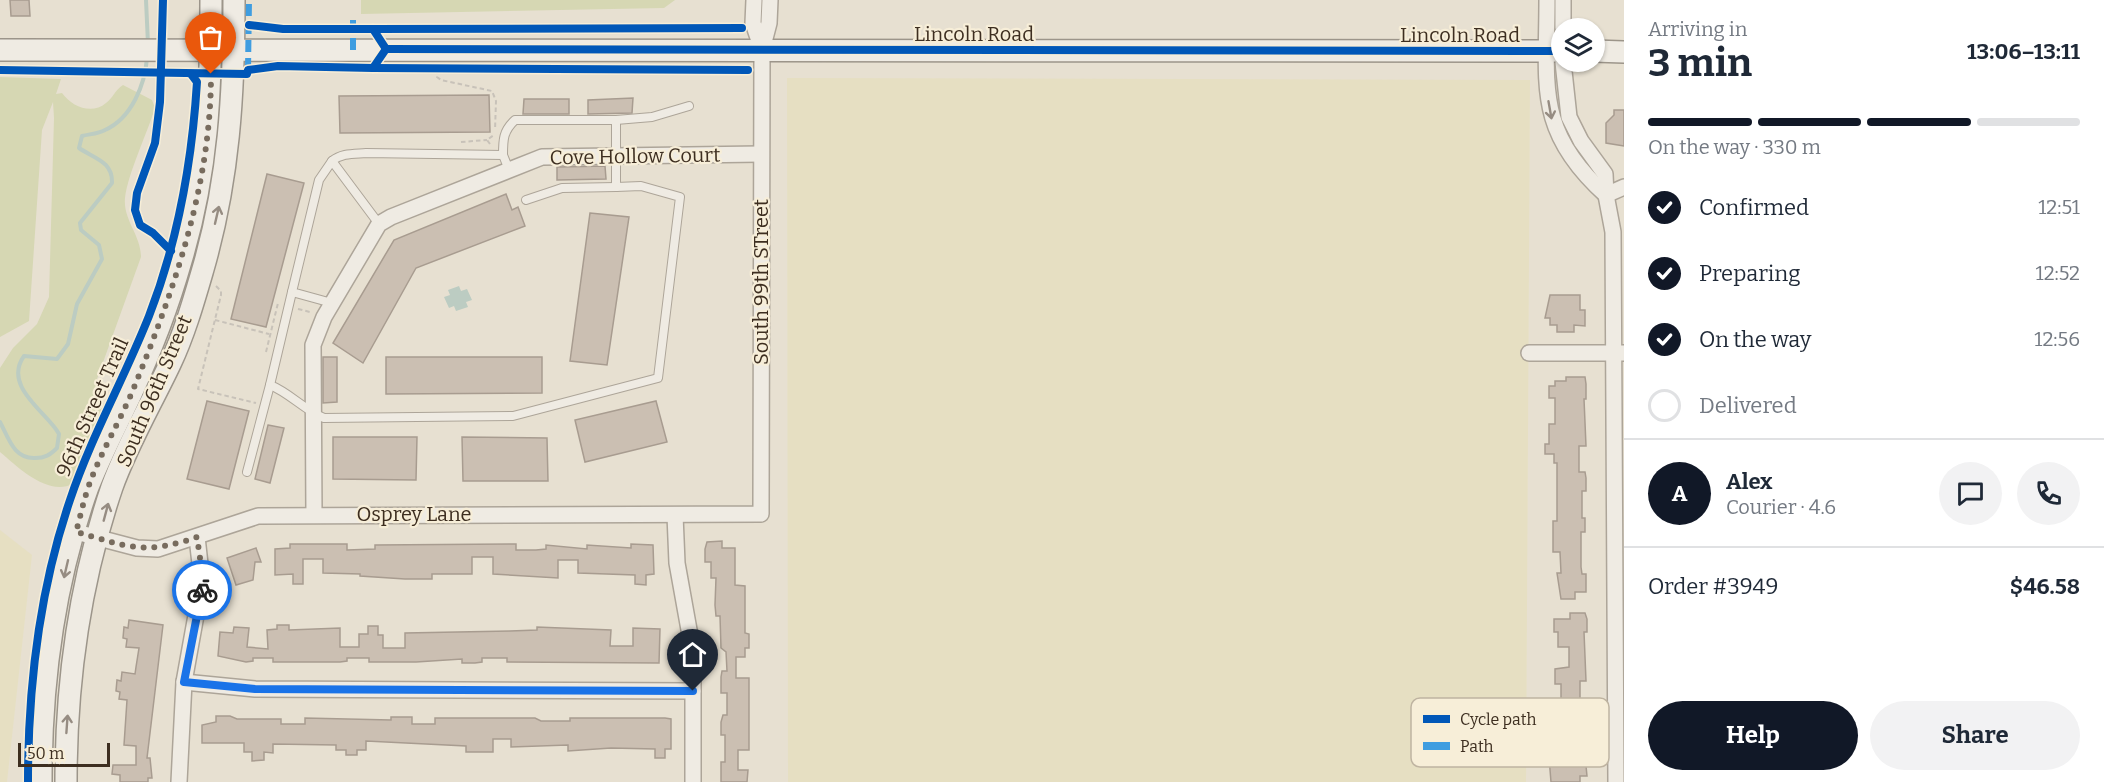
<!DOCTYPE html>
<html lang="en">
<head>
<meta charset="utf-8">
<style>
	body { margin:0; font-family:Bitter,serif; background:#f2f2f3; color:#1f2937; height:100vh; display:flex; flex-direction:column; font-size:22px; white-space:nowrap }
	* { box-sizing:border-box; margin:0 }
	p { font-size:20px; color:#747a83 }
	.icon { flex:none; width:33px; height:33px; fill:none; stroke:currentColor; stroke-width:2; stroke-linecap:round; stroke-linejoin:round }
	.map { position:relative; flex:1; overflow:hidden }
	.drawer { display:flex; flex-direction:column; background:#fff; width:480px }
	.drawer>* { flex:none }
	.tools { position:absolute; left:1551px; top:18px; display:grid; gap:12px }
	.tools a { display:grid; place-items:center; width:54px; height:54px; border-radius:50%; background:#fff; box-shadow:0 2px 4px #0004; font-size:30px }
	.scale { position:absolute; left:18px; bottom:15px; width:92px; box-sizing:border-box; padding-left:6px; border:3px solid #3d2e20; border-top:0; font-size:16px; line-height:21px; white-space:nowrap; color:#3d2e20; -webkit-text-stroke:4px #f7eed8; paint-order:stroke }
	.pin { position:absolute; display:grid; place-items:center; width:51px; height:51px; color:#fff; margin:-62px -26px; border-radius:50% 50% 50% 0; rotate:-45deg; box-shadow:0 0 6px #0007 }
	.pin .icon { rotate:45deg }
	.courier { position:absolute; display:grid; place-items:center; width:60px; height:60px; margin:-30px; border:4px solid #1a73e8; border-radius:50%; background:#fff; color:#222; box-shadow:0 2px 8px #0007 }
	.head em { font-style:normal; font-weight:700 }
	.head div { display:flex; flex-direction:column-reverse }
	.head { display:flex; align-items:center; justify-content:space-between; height:102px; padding:0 24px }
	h1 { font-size:39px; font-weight:700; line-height:45px }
	.bar { display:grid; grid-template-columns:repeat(4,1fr); gap:9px 6px; align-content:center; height:72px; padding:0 24px }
	.bar i { height:8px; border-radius:4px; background:#e0e1e3 }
	.bar .selected { background:#111827 }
	.bar p { grid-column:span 4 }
	.line { display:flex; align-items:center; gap:15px; padding:0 24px; border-top:2px solid #e0e1e3 }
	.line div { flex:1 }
	.round { display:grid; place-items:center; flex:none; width:63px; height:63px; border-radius:32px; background:#f2f2f3 }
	ol { padding:0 24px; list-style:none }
	li { display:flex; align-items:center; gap:18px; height:66px }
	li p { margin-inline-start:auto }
	li .icon { padding:6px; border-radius:50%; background:#111827; color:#fff; stroke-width:4 }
	li:last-child { color:#747a83 }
	li i { width:33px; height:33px; border:3px solid #e0e1e3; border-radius:50% }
	.primary-button { display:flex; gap:12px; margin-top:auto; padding:12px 24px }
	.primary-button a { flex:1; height:69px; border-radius:36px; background:#111827; color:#fff; font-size:24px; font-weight:700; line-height:69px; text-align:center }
	.primary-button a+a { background:#f2f2f3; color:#1f2937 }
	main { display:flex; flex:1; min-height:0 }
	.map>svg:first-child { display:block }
	.farmland { fill:#e6dfc2 }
	.green { fill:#d6d7b3 }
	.water { fill:#bcccc2 }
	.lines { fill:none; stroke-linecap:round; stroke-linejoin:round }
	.stream { stroke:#bcccc2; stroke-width:4 }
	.building { fill:#cbbfb2; stroke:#a89c90; stroke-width:1.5 }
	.lane-casing { stroke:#ada599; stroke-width:10 }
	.street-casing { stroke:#ada599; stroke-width:18 }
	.secondary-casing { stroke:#9c958a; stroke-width:24 }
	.path { stroke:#c8c2b9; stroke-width:2; stroke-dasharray:4.5 3; stroke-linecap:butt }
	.lane { stroke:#efebe3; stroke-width:8 }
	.street { stroke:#efebe3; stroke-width:15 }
	.secondary { stroke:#efebe3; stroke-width:21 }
	.quiet { stroke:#3f9de0; stroke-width:6; stroke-dasharray:12 6; stroke-linecap:butt }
	.cycleway-casing { stroke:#f7eed8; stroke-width:11 }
	.cycleway { stroke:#0057b8; stroke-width:8 }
	.oneway { stroke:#968c82 }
	.done { stroke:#786c5e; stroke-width:6; stroke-dasharray:0 10.8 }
	.route { stroke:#1a73e8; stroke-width:8 }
	.labels { text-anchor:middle; stroke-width:4.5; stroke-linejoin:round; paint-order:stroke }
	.street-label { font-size:20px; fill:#3d2e20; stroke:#f7eed8 }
	.key { fill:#f7eed8; stroke:#bfb4a1; stroke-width:1.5 }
	.key-label { font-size:16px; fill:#3d2e20 }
</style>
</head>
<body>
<main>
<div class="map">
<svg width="1624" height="782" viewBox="0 0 1624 782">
	<rect width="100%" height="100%" fill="#e7e0d1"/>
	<g class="farmland">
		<path d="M 787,78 L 1530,80 L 1526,782 L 788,782 Z"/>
		<path d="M 0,530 L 32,555 L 7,782 L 0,782 Z"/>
	</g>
	<g class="green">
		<path d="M 361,0 L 675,0 L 664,8 L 361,14 Z"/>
		<path d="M 0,77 L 61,79 L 56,94 L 62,93 C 72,107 92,115 106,103 C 113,98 115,90 123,85 L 152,100 L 155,108 C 147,134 128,173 125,198 C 123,220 141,235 141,257 L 97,379 L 104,405 L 103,411 L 73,484 C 47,496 19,468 0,452 L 0,368 L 13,348 L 37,324 L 49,297 L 54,118 L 53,102 L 42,130 L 29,321 L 0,337 Z"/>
	</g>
	<path class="water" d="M 459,286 L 461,291 L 467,289 L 472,300 L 466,302 L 468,307 L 456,311 L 454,306 L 449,308 L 444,297 L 450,295 L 448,290 Z"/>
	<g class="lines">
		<g class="stream">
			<path d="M 146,0 L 148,44"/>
			<path d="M 0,422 C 9,439 14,459 35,458 C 45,458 50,455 57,448 L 59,434 C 48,413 2,387 24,356 L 57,359 L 68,344 L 77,304 L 102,259 L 99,245 L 81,230 L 80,223 L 112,183 C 113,161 93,158 79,148 L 82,136 C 89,134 98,134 105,130 C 132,118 145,84 147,58"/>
		</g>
	</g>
	<g class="building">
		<path d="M 10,0 L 29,0 L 30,16 L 11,16 Z"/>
		<path d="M 489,95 L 490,132 L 340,133 L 339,96 Z"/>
		<path d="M 633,98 L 632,113 L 588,114 L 588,100 Z"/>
		<path d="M 524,99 L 569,99 L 569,114 L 523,114 Z"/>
		<path d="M 1614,110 L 1624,110 L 1624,146 L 1606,143 L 1606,123 L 1614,115 Z"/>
		<path d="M 605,166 L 606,179 L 557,180 L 557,167 Z"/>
		<path d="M 267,174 L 304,183 L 266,327 L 231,319 Z"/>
		<path d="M 506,194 L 512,210 L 518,207 L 525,226 L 416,268 L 363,363 L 333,343 L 394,240 Z"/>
		<path d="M 590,213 L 629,217 L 607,365 L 570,361 Z"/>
		<path d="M 1550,295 L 1580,295 L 1580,310 L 1585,310 L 1585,326 L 1574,325 L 1574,332 L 1557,332 L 1557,325 L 1550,325 L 1550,318 L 1545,318 Z"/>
		<path d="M 323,357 L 337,357 L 337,402 L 323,403 Z"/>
		<path d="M 386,357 L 542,357 L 542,393 L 386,394 Z"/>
		<path d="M 1566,377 L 1585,377 L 1586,384 L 1586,399 L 1584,399 L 1586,446 L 1579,446 L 1579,472 L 1585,472 L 1586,478 L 1586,491 L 1582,491 L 1582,518 L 1585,518 L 1585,532 L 1581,532 L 1581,567 L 1582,574 L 1586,574 L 1586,592 L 1575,592 L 1575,599 L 1561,599 L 1557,573 L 1561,573 L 1560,552 L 1553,552 L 1553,521 L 1557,521 L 1557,463 L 1554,463 L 1554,454 L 1545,454 L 1545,444 L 1549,444 L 1549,424 L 1555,424 L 1555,398 L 1549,398 L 1549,386 L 1555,386 L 1555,381 L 1566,381 Z"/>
		<path d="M 207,401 L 249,411 L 229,489 L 187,479 Z"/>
		<path d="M 656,401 L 667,442 L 585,462 L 575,420 Z"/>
		<path d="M 268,425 L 284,428 L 270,483 L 255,479 Z"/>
		<path d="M 333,437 L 417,437 L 416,480 L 333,479 Z"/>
		<path d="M 462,437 L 547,438 L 548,481 L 463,481 Z"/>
		<path d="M 722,541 L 722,548 L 735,548 L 735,585 L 745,586 L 745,633 L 749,634 L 749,648 L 745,648 L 745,657 L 736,657 L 736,678 L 749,678 L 749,750 L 738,750 L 738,770 L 748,770 L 747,782 L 721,782 L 721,762 L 725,762 L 725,735 L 721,735 L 721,722 L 723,715 L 727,715 L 727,693 L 721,693 L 721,677 L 722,671 L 727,671 L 726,652 L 721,648 L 720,616 L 716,616 L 715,605 L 716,578 L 711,578 L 711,562 L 705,562 L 705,549 L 707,542 Z"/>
		<path d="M 290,544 L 347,544 L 347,550 L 375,549 L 375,545 L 516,544 L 516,550 L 536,550 L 546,549 L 546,545 L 587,549 L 587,545 L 631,548 L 631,544 L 653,545 L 654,574 L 646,575 L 646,585 L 635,584 L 635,575 L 578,573 L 578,560 L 558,560 L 558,578 L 493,574 L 493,557 L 472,557 L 472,574 L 432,574 L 432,579 L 405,579 L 360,576 L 360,574 L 323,573 L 323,559 L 303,559 L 303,584 L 293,584 L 293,574 L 275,575 L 275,549 L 290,548 Z"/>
		<path d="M 256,548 L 261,562 L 255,562 L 253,580 L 236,585 L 227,558 Z"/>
		<path d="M 1570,613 L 1585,613 L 1587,619 L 1587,632 L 1584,632 L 1586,681 L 1580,681 L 1580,706 L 1585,706 L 1587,728 L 1581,728 L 1581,732 L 1578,732 L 1578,756 L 1585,756 L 1587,776 L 1580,776 L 1580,782 L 1551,782 L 1549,757 L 1551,757 L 1551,731 L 1547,731 L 1547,718 L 1551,718 L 1551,710 L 1559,710 L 1561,706 L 1561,684 L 1555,684 L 1555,669 L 1569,667 L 1569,647 L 1558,647 L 1558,632 L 1554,632 L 1554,619 L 1570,619 Z"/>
		<path d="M 129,620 L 163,625 L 147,758 L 150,758 L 152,778 L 148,778 L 148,782 L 120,782 L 120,775 L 112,774 L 113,765 L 136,765 L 136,746 L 124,745 L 127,700 L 119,699 L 120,692 L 116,691 L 117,680 L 121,681 L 122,672 L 135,674 L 136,667 L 139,648 L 126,647 L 127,639 L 123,638 L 124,627 L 128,628 Z"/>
		<path d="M 277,625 L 289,625 L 289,630 L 340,628 L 340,647 L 359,647 L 359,634 L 368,634 L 368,626 L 378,626 L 378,635 L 383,635 L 383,648 L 405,648 L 405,633 L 510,631 L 537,630 L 537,627 L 611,630 L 610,646 L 633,646 L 633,628 L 660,629 L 659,663 L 507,662 L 507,658 L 482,658 L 482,662 L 475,663 L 462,663 L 462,659 L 416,662 L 369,662 L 369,658 L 347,658 L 347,661 L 340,662 L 273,662 L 273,658 L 253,658 L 253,661 L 246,662 L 218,656 L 220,632 L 233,633 L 234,627 L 249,628 L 247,647 L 268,649 L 267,630 L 277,629 Z"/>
		<path d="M 216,716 L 230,716 L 237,719 L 281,719 L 281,724 L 305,724 L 305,718 L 391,720 L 391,717 L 412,717 L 412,724 L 435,724 L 435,718 L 535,718 L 541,721 L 570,721 L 570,718 L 665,718 L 671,719 L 671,749 L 665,749 L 665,758 L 655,758 L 655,749 L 611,748 L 568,751 L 568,745 L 511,747 L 511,739 L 493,739 L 493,752 L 466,752 L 466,746 L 366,741 L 366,750 L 357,750 L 357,755 L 346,755 L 346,750 L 336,750 L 336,745 L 273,744 L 273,753 L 264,752 L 264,760 L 252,761 L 252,752 L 244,752 L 244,743 L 202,743 L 202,725 L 216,722 Z"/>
	</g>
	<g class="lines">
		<defs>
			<g id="lane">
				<path d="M 616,120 L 652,117 L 689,106"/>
				<path d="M 332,161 L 319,180 L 292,292 L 332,303"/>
				<path d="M 526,200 L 562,188 L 616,187"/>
				<path d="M 379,224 L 332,161 C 342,153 353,154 366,153 L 503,155 L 509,170"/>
				<path d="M 292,292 L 270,385 C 290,393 304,410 324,418 L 513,416 L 658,378 L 680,197 L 641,186 L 616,187 L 616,120 L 515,120 C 503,131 503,140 503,155"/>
				<path d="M 247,472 L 270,385"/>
			</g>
			<g id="street">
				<path d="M 754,0 L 753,23 L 762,50"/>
				<path d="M 1547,0 C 1547,86 1535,131 1606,195"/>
				<path d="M 1563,28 L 1563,0"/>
				<path d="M 1563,62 L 1569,117 L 1581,141 L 1605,174 L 1606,195 L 1613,232 L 1616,782"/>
				<path d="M 1606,195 L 1624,187"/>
				<path d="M 1529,353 L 1624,353"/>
				<path d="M 314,514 L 313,345 L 324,317 L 379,224 L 391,217 L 542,157 L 761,154"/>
				<path d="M 675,515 L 677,563 L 693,652 L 693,782"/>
				<path d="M 76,532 L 137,548 L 158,549 L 258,516 L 761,514 L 762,50 L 769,23 L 770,0"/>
				<path d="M 184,682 L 255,689 L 693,691"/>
				<path d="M 179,782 L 184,682 L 202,582 L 197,537"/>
			</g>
			<g id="secondary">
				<path d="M 0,50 L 1562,51"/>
				<path d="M 1594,51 L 1624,52"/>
				<path d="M 41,782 C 41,683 54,581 88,487 C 100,456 116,426 130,396 C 150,353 168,307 181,261 C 208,171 211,92 211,0"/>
				<path d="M 66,782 C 66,683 80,581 112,487 C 127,445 151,404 170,364 C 184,335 194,300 203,269 C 229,179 234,94 234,0"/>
			</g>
		</defs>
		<use href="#lane" class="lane-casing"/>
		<use href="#street" class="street-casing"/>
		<use href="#secondary" class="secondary-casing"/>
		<g class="path">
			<path d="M 437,69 L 437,77 L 441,80 L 492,91 L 496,101 L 495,130"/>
			<path d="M 461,142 L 487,140"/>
			<path d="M 490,144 L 487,140 L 494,135"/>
			<path d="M 216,286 L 221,291 L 221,295 L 198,389 L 256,403"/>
			<path d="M 298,309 L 310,312"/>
			<path d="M 215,320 L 269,334"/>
			<path d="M 266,352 L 278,303"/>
		</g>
		<use href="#lane" class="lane"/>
		<use href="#street" class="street"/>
		<use href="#secondary" class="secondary"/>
		<g class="quiet">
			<path d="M 353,50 L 353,16"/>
			<path d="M 248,70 L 249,0"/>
		</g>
		<defs>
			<g id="cycleway">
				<path d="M 163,0 L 160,102 L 155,143 L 137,193 L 135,210 L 140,225 L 153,233 L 171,251"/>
				<path d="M 249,25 L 283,29 L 373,29 L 386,49"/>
				<path d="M 373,29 L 742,28"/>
				<path d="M 386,49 L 1562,51"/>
				<path d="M 373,68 L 748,70"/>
				<path d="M 0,70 L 247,74 L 248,70 L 278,66 L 373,68 L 386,49"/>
				<path d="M 28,782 C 28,686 39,591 70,500 C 91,437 124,379 149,316 C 178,241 192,162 197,82 L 191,74"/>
			</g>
		</defs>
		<use href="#cycleway" class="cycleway-casing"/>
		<use href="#cycleway" class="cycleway"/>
	</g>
	<defs><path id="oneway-shaft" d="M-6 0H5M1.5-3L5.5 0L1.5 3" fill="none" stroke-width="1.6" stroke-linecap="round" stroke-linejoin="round" transform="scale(1.5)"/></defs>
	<g class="oneway">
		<use href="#oneway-shaft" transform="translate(1550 110) rotate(80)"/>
		<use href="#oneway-shaft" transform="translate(217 215) rotate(-77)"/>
		<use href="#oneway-shaft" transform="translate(106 512) rotate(-75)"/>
		<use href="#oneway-shaft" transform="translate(66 569) rotate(103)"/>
		<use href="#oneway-shaft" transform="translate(67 724) rotate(-86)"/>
	</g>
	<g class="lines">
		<path class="done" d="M 202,590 L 202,572 L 197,537 C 144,556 127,546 76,532 C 80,518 83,503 88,488 C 100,453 121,420 135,385 C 176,285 211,183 211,74"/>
		<path class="route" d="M 202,590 L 184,682 L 255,689 L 693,691"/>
	</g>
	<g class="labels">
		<g class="street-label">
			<text x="974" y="41">Lincoln Road</text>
			<text x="1460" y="42">Lincoln Road</text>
			<text transform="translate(635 156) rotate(-1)" y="7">Cove Hollow Court</text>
			<text transform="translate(761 282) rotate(-90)" y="7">South 99th STreet</text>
			<text transform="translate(154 391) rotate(-67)" y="7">South 96th Street</text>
			<text transform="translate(92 407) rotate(-66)" y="7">96th Street Trail</text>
			<text x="414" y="521">Osprey Lane</text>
		</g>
	</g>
	<rect x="1411" y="698" width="198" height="69" rx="9" class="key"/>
	<rect x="1423" y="715" width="27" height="8" fill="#0057b8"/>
	<rect x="1423" y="742" width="27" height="8" fill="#3f9de0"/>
	<g class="key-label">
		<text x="1460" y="725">Cycle path</text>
		<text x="1460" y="752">Path</text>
	</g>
</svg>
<div class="tools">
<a><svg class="icon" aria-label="layers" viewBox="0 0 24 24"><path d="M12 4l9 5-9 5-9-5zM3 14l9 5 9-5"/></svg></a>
</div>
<div class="scale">50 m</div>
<div class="pin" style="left:211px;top:74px;background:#ea580c"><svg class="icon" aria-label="bag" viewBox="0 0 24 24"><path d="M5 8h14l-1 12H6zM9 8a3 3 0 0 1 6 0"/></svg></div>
<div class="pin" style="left:693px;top:691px;background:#1f2937"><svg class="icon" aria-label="home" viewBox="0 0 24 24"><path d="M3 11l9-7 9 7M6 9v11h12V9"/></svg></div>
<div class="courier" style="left:202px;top:590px"><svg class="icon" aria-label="bike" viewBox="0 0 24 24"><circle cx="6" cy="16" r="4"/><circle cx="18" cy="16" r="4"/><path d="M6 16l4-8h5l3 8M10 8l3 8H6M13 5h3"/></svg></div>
</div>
<section class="drawer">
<div class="head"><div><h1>3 min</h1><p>Arriving in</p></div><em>13:06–13:11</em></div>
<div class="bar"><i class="selected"></i><i class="selected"></i><i class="selected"></i><i></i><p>On the way · 330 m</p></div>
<ol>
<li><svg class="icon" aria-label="check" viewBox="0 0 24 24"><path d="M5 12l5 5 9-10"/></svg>Confirmed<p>12:51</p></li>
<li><svg class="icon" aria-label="check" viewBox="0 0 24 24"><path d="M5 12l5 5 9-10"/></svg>Preparing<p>12:52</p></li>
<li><svg class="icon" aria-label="check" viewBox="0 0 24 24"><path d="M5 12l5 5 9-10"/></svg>On the way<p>12:56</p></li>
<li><i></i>Delivered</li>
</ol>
<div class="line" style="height:108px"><b class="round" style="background:#111827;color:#fff">A</b><div><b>Alex</b><p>Courier · 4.6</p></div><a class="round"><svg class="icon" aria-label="chat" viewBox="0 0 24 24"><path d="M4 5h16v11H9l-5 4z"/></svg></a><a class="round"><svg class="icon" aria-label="phone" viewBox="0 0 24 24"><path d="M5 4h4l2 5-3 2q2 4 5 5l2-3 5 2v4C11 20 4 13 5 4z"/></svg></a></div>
<div class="line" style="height:78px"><div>Order #3949</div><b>$46.58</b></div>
<div class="primary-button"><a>Help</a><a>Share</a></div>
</section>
</main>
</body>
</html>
